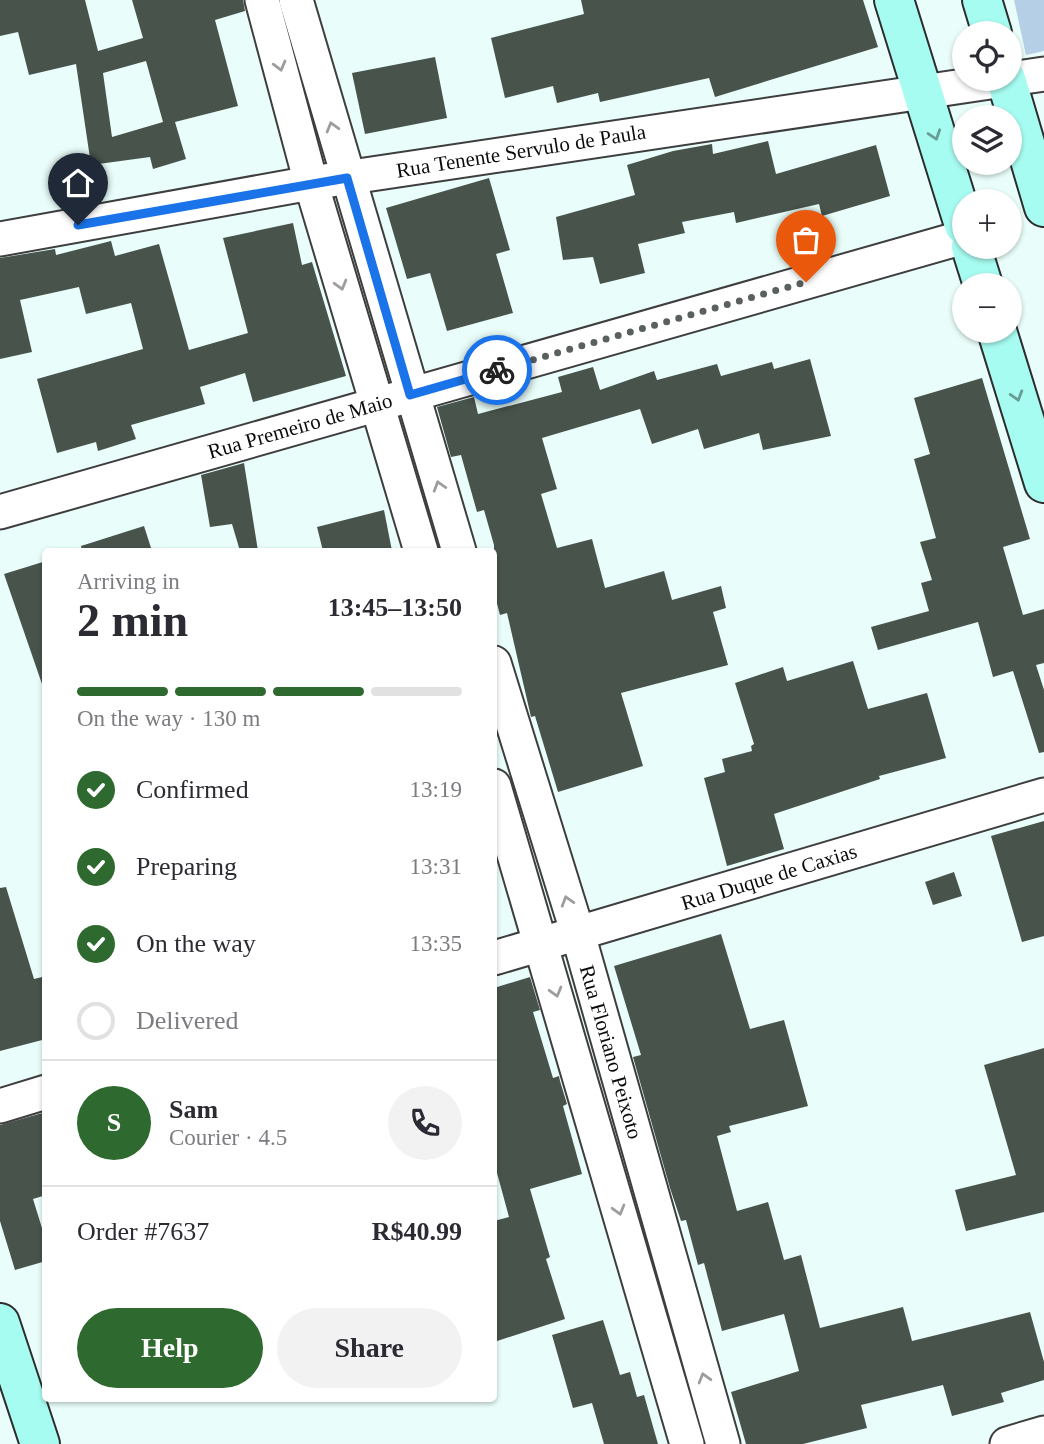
<!DOCTYPE html>
<html lang="en">
<head>
<meta charset="utf-8">
<style>
	body { margin:0; font-family:Georgia,serif; background:#f2f2f3; color:#2b2b33; height:100vh; display:flex; flex-direction:column; font-size:26px; white-space:nowrap }
	* { box-sizing:border-box; margin:0 }
	p { font-size:23px; color:#7c7c81 }
	.icon { flex:none; width:38px; height:38px; fill:none; stroke:currentColor; stroke-width:2; stroke-linecap:round; stroke-linejoin:round }
	.map { position:relative; flex:1; overflow:hidden }
	.panel { position:absolute; left:42px; top:548px; width:455px; height:854px; display:flex; flex-direction:column; background:#fff; border-radius:7px; box-shadow:0 2px 5px #0004 }
	.panel>* { flex:none }
	.fabs { position:absolute; left:952px; top:21px; display:grid; gap:14px }
	.fabs a { display:grid; place-items:center; width:70px; height:70px; border-radius:50%; background:#fff; box-shadow:0 2px 5px #0004; font-size:35px }
	.pin { position:absolute; display:grid; place-items:center; width:60px; height:60px; color:#fff; margin:-72px -30px; border-radius:50% 50% 50% 0; rotate:-45deg; box-shadow:0 0 7px #0007 }
	.pin .icon { rotate:45deg }
	.courier { position:absolute; display:grid; place-items:center; width:70px; height:70px; margin:-35px; border:5px solid #1a73e8; border-radius:50%; background:#fff; color:#222; box-shadow:0 2px 9px #0007 }
	.summary em { font-style:normal; font-weight:600 }
	.summary div { display:flex; flex-direction:column-reverse }
	.summary { display:flex; align-items:center; justify-content:space-between; height:119px; padding:0 35px }
	h1 { font-size:46px; font-weight:600; line-height:52px }
	.bar { display:grid; grid-template-columns:repeat(4,1fr); gap:10px 7px; align-content:center; height:84px; padding:0 35px }
	.bar i { height:9px; border-radius:5px; background:#e1e1e2 }
	.bar .on { background:#2e692f }
	.bar p { grid-column:span 4 }
	.line { display:flex; align-items:center; gap:18px; padding:0 35px; border-top:2px solid #e1e1e2 }
	.line div { flex:1 }
	.round { display:grid; place-items:center; flex:none; width:74px; height:74px; border-radius:37px; background:#f2f2f3 }
	ol { padding:0 35px; list-style:none }
	li { display:flex; align-items:center; gap:21px; height:77px }
	li p { margin-inline-start:auto }
	li .icon { padding:7px; border-radius:50%; background:#2e692f; color:#fff; stroke-width:4 }
	li:last-child { color:#7c7c81 }
	li i { width:38px; height:38px; border:4px solid #e1e1e2; border-radius:50% }
	.button { display:flex; gap:14px; margin-top:auto; padding:14px 35px }
	.button a { flex:1; height:80px; border-radius:42px; background:#2e692f; color:#fff; font-size:28px; font-weight:600; line-height:80px; text-align:center }
	.button a+a { background:#f2f2f3; color:#2b2b33 }
	.map>svg:first-child { display:block }
	.green { fill:#b5cfe6 }
	.building { fill:#48534c; fill-rule:evenodd }
	.lines { fill:none; stroke-linecap:round; stroke-linejoin:round }
	.street-casing { stroke:#3e3e3e; stroke-width:37 }
	.secondary-casing { stroke:#2d2d2d; stroke-width:42 }
	.street { stroke:#fff; stroke-width:33 }
	.secondary { stroke:#a7fcf1; stroke-width:38 }
	.oneway { stroke:#9d9d9d }
	.oneway2 { stroke:#699c95 }
	.done { stroke:#59605f; stroke-width:7; stroke-dasharray:0 12.6 }
	.route { stroke:#1a73e8; stroke-width:9 }
	.labels { text-anchor:middle; stroke-width:7; stroke-linejoin:round; paint-order:stroke }
	.street-label { font-size:21px; fill:#0b0b0b; stroke:#fff }
</style>
</head>
<body>
<div class="map">
<svg width="1044" height="1444" viewBox="0 0 1044 1444">
	<rect width="100%" height="100%" fill="#e9fefa"/>
	<path class="green" d="M 1014,0 L 1044,0 L 1044,51 L 1026,55 Z"/>
	<g class="building">
		<path d="M 0,0 L 85,0 L 98,51 L 143,38 L 132,0 L 243,0 L 245,11 L 215,20 L 238,106 L 175,122 L 186,159 L 153,169 L 150,157 L 91,165 L 76,64 L 29,75 L 18,32 L 0,36 ZM 146,61 L 163,122 L 112,137 L 103,73 Z"/>
		<path d="M 581,0 L 863,0 L 878,47 L 715,97 L 709,78 L 600,102 L 598,93 L 557,103 L 553,86 L 505,98 L 491,38 L 584,14 Z"/>
		<path d="M 435,57 L 447,118 L 365,134 L 352,73 Z"/>
		<path d="M 768,141 L 776,174 L 876,145 L 890,196 L 822,216 L 819,204 L 736,223 L 734,212 L 682,222 L 685,233 L 638,244 L 645,273 L 600,284 L 593,257 L 563,260 L 556,217 L 635,195 L 627,165 L 673,151 L 712,144 L 713,154 Z"/>
		<path d="M 489,178 L 510,250 L 496,254 L 513,313 L 447,331 L 430,273 L 407,279 L 386,208 Z"/>
		<path d="M 293,223 L 302,265 L 312,262 L 346,376 L 253,402 L 245,373 L 200,387 L 205,404 L 131,425 L 136,439 L 98,451 L 96,442 L 57,453 L 37,379 L 143,349 L 131,303 L 86,314 L 79,287 L 20,300 L 32,352 L 0,359 L 0,258 L 55,249 L 56,255 L 111,241 L 115,256 L 159,244 L 189,350 L 248,333 L 223,238 Z"/>
		<path d="M 810,359 L 831,436 L 763,450 L 759,433 L 704,449 L 698,429 L 652,444 L 640,409 L 542,438 L 557,489 L 541,494 L 557,548 L 592,539 L 605,588 L 664,571 L 672,600 L 721,586 L 726,608 L 713,612 L 728,665 L 621,693 L 643,766 L 558,792 L 535,716 L 531,717 L 507,613 L 500,615 L 494,592 L 494,545 L 484,510 L 477,512 L 461,455 L 451,457 L 437,407 L 474,397 L 478,414 L 562,392 L 558,377 L 593,367 L 600,390 L 654,371 L 657,380 L 717,364 L 721,376 L 772,362 L 774,369 Z"/>
		<path d="M 982,378 L 1030,539 L 1003,547 L 1023,615 L 1044,609 L 1044,663 L 1036,665 L 1044,690 L 1044,752 L 1039,753 L 1013,671 L 993,677 L 978,622 L 878,650 L 871,627 L 929,611 L 921,583 L 932,580 L 920,542 L 936,538 L 914,459 L 930,454 L 914,398 Z"/>
		<path d="M 244,463 L 258,551 L 240,551 L 232,524 L 210,527 L 201,475 Z"/>
		<path d="M 384,510 L 392,551 L 323,551 L 317,527 Z"/>
		<path d="M 144,526 L 152,551 L 82,551 L 81,546 Z"/>
		<path d="M 46,561 L 46,684 L 42,684 L 4,574 Z"/>
		<path d="M 853,661 L 868,709 L 927,693 L 946,758 L 879,776 L 880,779 L 774,814 L 784,849 L 727,866 L 704,778 L 725,772 L 722,759 L 752,751 L 751,746 L 754,744 L 735,683 L 783,667 L 787,681 Z"/>
		<path d="M 1044,821 L 1044,936 L 1022,942 L 991,836 Z"/>
		<path d="M 954,872 L 962,896 L 933,905 L 925,882 Z"/>
		<path d="M 6,887 L 34,979 L 46,976 L 46,1039 L 0,1051 L 0,888 Z"/>
		<path d="M 721,934 L 750,1029 L 784,1020 L 808,1106 L 729,1126 L 731,1132 L 717,1136 L 737,1211 L 768,1202 L 784,1260 L 801,1255 L 820,1328 L 903,1307 L 912,1341 L 1030,1312 L 1044,1362 L 1044,1380 L 1001,1393 L 1004,1402 L 952,1416 L 943,1385 L 861,1405 L 867,1428 L 803,1444 L 746,1444 L 731,1392 L 799,1371 L 784,1314 L 722,1331 L 704,1263 L 698,1265 L 686,1220 L 681,1221 L 670,1188 L 633,1057 L 641,1055 L 614,966 Z"/>
		<path d="M 530,977 L 540,1010 L 533,1012 L 553,1078 L 559,1076 L 560,1081 L 567,1104 L 563,1106 L 582,1174 L 530,1189 L 550,1257 L 546,1259 L 565,1319 L 494,1342 L 494,1221 L 509,1217 L 494,1162 L 494,988 Z"/>
		<path d="M 1044,1048 L 1044,1212 L 966,1231 L 955,1190 L 1016,1175 L 984,1065 Z"/>
		<path d="M 46,1112 L 46,1195 L 33,1199 L 46,1241 L 46,1261 L 15,1270 L 0,1221 L 0,1125 Z"/>
		<path d="M 603,1320 L 620,1375 L 630,1372 L 637,1397 L 644,1395 L 658,1444 L 604,1444 L 592,1403 L 573,1408 L 552,1335 Z"/>
	</g>
	<g class="lines">
		<defs>
			<g id="street">
				<path d="M 262,0 L 311,183 L 421,551"/>
				<path d="M 296,0 L 459,551"/>
				<path d="M 0,239 L 311,183 L 1044,74"/>
				<path d="M 0,512 L 964,237"/>
				<path d="M 494,663 L 578,934 L 723,1444"/>
				<path d="M 494,786 L 687,1444"/>
				<path d="M 494,958 L 1044,795"/>
				<path d="M 0,1106 L 46,1092"/>
				<path d="M 1007,1444 L 1044,1433"/>
			</g>
			<g id="secondary">
				<path d="M 894,0 L 964,225"/>
				<path d="M 982,0 L 992,33"/>
				<path d="M 1006,79 L 1044,207"/>
				<path d="M 971,247 L 983,285"/>
				<path d="M 997,331 L 1044,483"/>
				<path d="M 0,1323 L 40,1444"/>
			</g>
		</defs>
		<use href="#street" class="street-casing"/>
		<use href="#secondary" class="secondary-casing"/>
		<use href="#street" class="street"/>
		<use href="#secondary" class="secondary"/>
	</g>
	<defs><path id="oneway-chevron" d="M-2-3.5L2.5 0L-2 3.5" fill="none" stroke-width="1.6" stroke-linecap="round" stroke-linejoin="round" transform="scale(1.75)"/></defs>
	<g class="oneway">
		<use href="#oneway-chevron" transform="translate(280 66) rotate(75)"/>
		<use href="#oneway-chevron" transform="translate(332 127) rotate(-106)"/>
		<use href="#oneway-chevron" transform="translate(341 285) rotate(74)"/>
		<use href="#oneway-chevron" transform="translate(439 486) rotate(-107)"/>
		<use href="#oneway-chevron" transform="translate(567 901) rotate(-107)"/>
		<use href="#oneway-chevron" transform="translate(556 992) rotate(74)"/>
		<use href="#oneway-chevron" transform="translate(619 1210) rotate(74)"/>
		<use href="#oneway-chevron" transform="translate(704 1378) rotate(-106)"/>
	</g>
	<g class="oneway2">
		<use href="#oneway-chevron" transform="translate(935 135) rotate(72)"/>
		<use href="#oneway-chevron" transform="translate(1017 396) rotate(73)"/>
	</g>
	<g class="lines">
		<path class="done" d="M 497,370 L 806,282"/>
		<path class="route" d="M 78,225 L 347,178 L 410,395 L 497,370"/>
	</g>
	<g class="labels">
		<g class="street-label">
			<text transform="translate(521 151) rotate(-9)" y="7">Rua Tenente Servulo de Paula</text>
			<text transform="translate(300 426) rotate(-16)" y="7">Rua Premeiro de Maio</text>
			<text transform="translate(769 877) rotate(-17)" y="7">Rua Duque de Caxias</text>
			<text transform="translate(611 1052) rotate(74)" y="7">Rua Floriano Peixoto</text>
		</g>
	</g>
</svg>
<div class="fabs">
<a><svg class="icon" aria-label="locate" viewBox="0 0 24 24"><circle cx="12" cy="12" r="6"/><path d="M12 2v4M12 18v4M2 12h4M18 12h4"/></svg></a>
<a><svg class="icon" aria-label="layers" viewBox="0 0 24 24"><path d="M12 4l9 5-9 5-9-5zM3 14l9 5 9-5"/></svg></a>
<a>+</a>
<a>−</a>
</div>
<div class="pin" style="left:806px;top:282px;background:#ea580c"><svg class="icon" aria-label="bag" viewBox="0 0 24 24"><path d="M5 8h14l-1 12H6zM9 8a3 3 0 0 1 6 0"/></svg></div>
<div class="pin" style="left:78px;top:225px;background:#1f2937"><svg class="icon" aria-label="home" viewBox="0 0 24 24"><path d="M3 11l9-7 9 7M6 9v11h12V9"/></svg></div>
<div class="courier" style="left:497px;top:370px"><svg class="icon" aria-label="bike" viewBox="0 0 24 24"><circle cx="6" cy="16" r="4"/><circle cx="18" cy="16" r="4"/><path d="M6 16l4-8h5l3 8M10 8l3 8H6M13 5h3"/></svg></div>
<section class="panel">
<div class="summary"><div><h1>2 min</h1><p>Arriving in</p></div><em>13:45–13:50</em></div>
<div class="bar"><i class="on"></i><i class="on"></i><i class="on"></i><i></i><p>On the way · 130 m</p></div>
<ol>
<li><svg class="icon" aria-label="check" viewBox="0 0 24 24"><path d="M5 12l5 5 9-10"/></svg>Confirmed<p>13:19</p></li>
<li><svg class="icon" aria-label="check" viewBox="0 0 24 24"><path d="M5 12l5 5 9-10"/></svg>Preparing<p>13:31</p></li>
<li><svg class="icon" aria-label="check" viewBox="0 0 24 24"><path d="M5 12l5 5 9-10"/></svg>On the way<p>13:35</p></li>
<li><i></i>Delivered</li>
</ol>
<div class="line" style="height:126px"><b class="round" style="background:#2e692f;color:#fff">S</b><div><b>Sam</b><p>Courier · 4.5</p></div><a class="round"><svg class="icon" aria-label="phone" viewBox="0 0 24 24"><path d="M5 4h4l2 5-3 2q2 4 5 5l2-3 5 2v4C11 20 4 13 5 4z"/></svg></a></div>
<div class="line" style="height:91px"><div>Order #7637</div><b>R$40.99</b></div>
<div class="button"><a>Help</a><a>Share</a></div>
</section>
</div>
</body>
</html>
